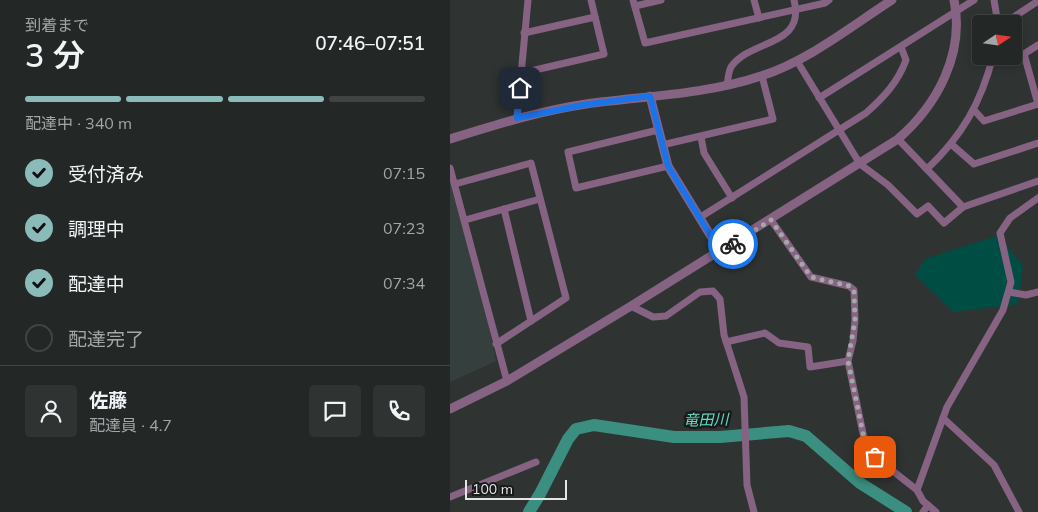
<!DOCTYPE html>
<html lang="ja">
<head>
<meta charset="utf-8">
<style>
	body { margin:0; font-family:Mulish,"Noto Sans JP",sans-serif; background:#2f3332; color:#f1f3f6; height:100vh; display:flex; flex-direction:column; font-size:19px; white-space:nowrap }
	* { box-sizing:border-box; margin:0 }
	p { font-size:16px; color:#a3a5a7 }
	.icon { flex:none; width:28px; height:28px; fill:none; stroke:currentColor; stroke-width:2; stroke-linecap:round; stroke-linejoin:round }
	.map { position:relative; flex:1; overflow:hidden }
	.drawer { display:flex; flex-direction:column; background:#232726; width:450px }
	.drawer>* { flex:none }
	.needle { width:32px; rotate:77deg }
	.tools { position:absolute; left:522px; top:15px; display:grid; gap:10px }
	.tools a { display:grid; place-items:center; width:50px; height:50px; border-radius:5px; background:#232726; box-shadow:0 2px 8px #0003,0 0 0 1px #404443; font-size:25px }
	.scale { position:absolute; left:15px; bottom:12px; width:102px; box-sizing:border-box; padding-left:5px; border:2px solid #e3e6e5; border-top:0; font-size:14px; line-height:18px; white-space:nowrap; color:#e3e6e5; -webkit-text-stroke:4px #191b1b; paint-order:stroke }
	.pin { position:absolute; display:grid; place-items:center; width:42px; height:42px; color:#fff; margin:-21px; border-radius:10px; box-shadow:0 2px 8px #0006 }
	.courier { position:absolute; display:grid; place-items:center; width:50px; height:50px; margin:-25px; border:4px solid #1a73e8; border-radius:50%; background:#fff; color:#222; box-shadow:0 1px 6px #0007 }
	.headline em { font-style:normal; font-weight:600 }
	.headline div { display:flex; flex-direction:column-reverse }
	.headline { display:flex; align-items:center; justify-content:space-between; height:85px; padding:0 25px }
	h1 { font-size:32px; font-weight:600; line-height:38px }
	.bar { display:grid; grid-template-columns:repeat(4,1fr); gap:8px 5px; align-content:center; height:60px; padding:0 25px }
	.bar i { height:6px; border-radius:4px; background:#404443 }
	.bar .selected { background:#8bbbb9 }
	.bar p { grid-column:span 4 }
	.line { display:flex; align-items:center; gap:12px; padding:0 25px; border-top:1px solid #404443 }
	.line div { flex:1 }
	.round { display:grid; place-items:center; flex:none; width:52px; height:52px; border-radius:5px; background:#2f3332 }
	ol { padding:0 25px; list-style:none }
	li { display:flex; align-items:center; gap:15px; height:55px }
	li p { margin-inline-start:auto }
	li .icon { padding:5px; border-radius:50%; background:#8bbbb9; color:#111; stroke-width:4 }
	li:last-child { color:#a3a5a7 }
	li i { width:28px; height:28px; border:2px solid #404443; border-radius:50% }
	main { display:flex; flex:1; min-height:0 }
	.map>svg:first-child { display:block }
	.built { fill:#35403e }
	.green { fill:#004d44 }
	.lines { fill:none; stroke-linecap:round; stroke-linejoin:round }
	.river { stroke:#3a8f81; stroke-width:12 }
	.minor { stroke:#876383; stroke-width:7 }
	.tertiary { stroke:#876383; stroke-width:9 }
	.done { stroke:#a4a8a7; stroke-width:5; stroke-dasharray:0 9 }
	.route { stroke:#1a73e8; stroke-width:6 }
	.labels { text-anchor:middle; stroke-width:5; stroke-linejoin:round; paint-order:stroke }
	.water-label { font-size:15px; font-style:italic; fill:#60dcc7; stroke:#191b1b }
</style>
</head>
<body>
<main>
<section class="drawer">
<div class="headline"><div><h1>3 分</h1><p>到着まで</p></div><em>07:46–07:51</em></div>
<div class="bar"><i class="selected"></i><i class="selected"></i><i class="selected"></i><i></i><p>配達中 · 340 m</p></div>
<ol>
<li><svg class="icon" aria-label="check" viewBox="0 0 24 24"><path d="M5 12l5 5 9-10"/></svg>受付済み<p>07:15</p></li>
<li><svg class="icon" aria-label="check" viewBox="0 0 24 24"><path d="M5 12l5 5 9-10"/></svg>調理中<p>07:23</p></li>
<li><svg class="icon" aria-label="check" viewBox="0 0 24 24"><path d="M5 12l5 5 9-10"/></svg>配達中<p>07:34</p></li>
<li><i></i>配達完了</li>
</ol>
<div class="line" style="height:90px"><a class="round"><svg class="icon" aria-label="person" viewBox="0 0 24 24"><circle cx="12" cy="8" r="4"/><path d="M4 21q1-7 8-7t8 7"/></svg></a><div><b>佐藤</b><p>配達員 · 4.7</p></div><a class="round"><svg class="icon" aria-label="chat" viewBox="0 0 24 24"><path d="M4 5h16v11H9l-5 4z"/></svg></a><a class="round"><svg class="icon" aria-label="phone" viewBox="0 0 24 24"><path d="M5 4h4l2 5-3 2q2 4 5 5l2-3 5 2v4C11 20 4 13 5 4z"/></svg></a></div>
</section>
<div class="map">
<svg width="588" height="512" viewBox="0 0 588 512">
	<rect width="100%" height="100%" fill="#2f3433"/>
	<path class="built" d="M 0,182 L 34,303 L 46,361 L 0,382 Z"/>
	<path class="green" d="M 549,235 L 573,266 L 568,304 L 503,312 L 465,275 L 475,259 Z"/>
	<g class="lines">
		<path class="river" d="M 79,512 L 90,494 L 118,439 L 126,429 L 144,425 L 224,437 L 270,437 L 339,431 L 356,436 L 410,483 L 456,512"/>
		<g class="minor">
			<path d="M 183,0 L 195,43 L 375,3 L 379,0"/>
			<path d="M 304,0 L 309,18"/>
			<path d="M 544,0 L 548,24"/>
			<path d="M 185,6 L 211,0"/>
			<path d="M 553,24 L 588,1"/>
			<path d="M 74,33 L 145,17"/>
			<path d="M 574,54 L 588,104"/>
			<path d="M 347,61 L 410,164 L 438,185 L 467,214 L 478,206 L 494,223 L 513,207 L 588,181"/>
			<path d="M 541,63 L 574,54 L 588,45"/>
			<path d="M 72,73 L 154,54 L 141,0"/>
			<path d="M 277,86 C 278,80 278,73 281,67 C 300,39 356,47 344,0"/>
			<path d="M 369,98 L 524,0"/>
			<path d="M 524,110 L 534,121 L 588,104"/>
			<path d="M 67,118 L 78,0"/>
			<path d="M 208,130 L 118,152 L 126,188 L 218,166"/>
			<path d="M 251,137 L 254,153 L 282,198"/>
			<path d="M 448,139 L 513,207"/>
			<path d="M 501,144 L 524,164 L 588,143"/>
			<path d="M 212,145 L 323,119 L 312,76"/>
			<path d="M 0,168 L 57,381"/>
			<path d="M 477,169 C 512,136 531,103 543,56"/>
			<path d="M 5,184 L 81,163 L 116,298 L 46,344"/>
			<path d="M 54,209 L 81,321"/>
			<path d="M 249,218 L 416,113 C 434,97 448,82 456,60 L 451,47"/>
			<path d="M 15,220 L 90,199"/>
			<path d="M 321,220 L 361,277 L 399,286 L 404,290 L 405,320 L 403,341 L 398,361 L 415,443 L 425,457 L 467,490 L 473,501 L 486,512"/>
			<path d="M 559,292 L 576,295 L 588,292"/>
			<path d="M 181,306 L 203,317 L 216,316 L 250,292 L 263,291 L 270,299 L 274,335 L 294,397 L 297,485 L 304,512"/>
			<path d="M 276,342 L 315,333 L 329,343 L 358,347 L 360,367 L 398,361"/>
			<path d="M 493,418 L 544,465 L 569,512"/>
			<path d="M 467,490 L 497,407 L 553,310 L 561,282 L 550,233 L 560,218 L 588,198"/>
			<path d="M 0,497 L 86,462"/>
			<path d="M 473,512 L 478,505"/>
		</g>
		<g class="tertiary">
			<path d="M 200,96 L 218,166 L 270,251"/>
			<path d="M 0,139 C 45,125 89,111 136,104 C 194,96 254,95 311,76 C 358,61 400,27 442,0"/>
			<path d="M 0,409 L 57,381 L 181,306 L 448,139 C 487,105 515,54 504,0"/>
		</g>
	</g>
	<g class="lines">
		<path class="done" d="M 283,244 L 321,220 L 361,277 L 399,286 L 404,290 L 405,320 L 398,361 L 415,443 L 425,457"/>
		<path class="route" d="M 70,88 L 67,118 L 133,105 L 200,96 L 218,166 L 270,251 L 283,244"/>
	</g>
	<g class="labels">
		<g class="water-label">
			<text transform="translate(256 420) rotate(-1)" y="5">竜田川</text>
		</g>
	</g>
</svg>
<div class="tools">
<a><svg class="needle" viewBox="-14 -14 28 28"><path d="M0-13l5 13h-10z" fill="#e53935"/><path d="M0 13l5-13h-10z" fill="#a3a5a7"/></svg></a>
</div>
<div class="scale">100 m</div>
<div class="pin" style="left:425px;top:457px;background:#ea580c"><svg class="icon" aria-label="bag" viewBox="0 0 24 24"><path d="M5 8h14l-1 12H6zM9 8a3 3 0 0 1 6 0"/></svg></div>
<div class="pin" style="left:70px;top:88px;background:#1f2937"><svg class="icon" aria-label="home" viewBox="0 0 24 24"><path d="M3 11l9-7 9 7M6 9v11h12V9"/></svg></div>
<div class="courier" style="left:283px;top:244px"><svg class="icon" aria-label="bike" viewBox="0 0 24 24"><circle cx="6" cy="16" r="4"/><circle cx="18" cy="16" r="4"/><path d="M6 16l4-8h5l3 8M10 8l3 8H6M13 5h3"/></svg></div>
</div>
</main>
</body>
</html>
